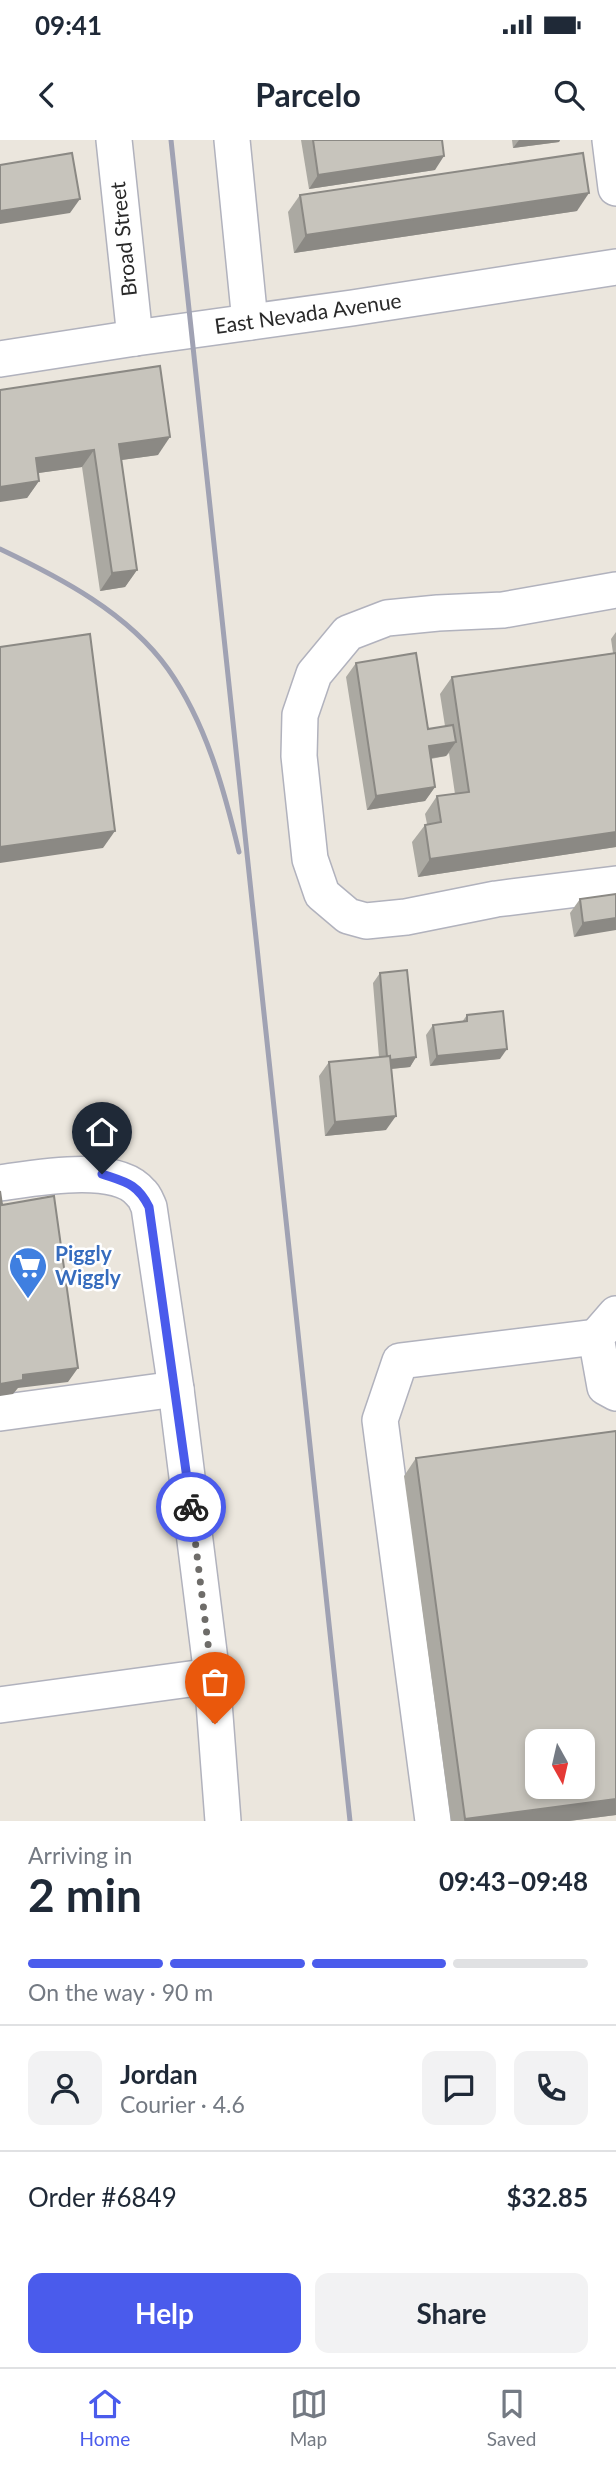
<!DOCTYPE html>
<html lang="en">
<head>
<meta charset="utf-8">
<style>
	body { margin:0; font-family:Lato,sans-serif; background:#f2f2f3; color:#1f2937; height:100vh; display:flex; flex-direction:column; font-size:26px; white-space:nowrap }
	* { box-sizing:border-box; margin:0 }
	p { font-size:23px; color:#747a83 }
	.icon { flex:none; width:38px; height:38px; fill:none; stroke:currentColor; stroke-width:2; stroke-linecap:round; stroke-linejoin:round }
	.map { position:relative; height:1681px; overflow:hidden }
	.drawer { display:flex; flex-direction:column; background:#fff; flex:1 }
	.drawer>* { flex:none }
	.needle { width:46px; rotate:172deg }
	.tools { position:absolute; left:525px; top:1589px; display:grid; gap:14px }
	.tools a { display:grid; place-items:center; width:70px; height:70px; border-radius:14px; background:#fff; box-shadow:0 4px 10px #0003; font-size:35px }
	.pin { position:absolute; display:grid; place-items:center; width:60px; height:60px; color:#fff; margin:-72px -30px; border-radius:50% 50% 50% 0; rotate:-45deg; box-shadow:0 0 7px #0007 }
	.pin .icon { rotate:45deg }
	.courier { position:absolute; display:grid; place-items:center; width:70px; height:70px; margin:-35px; border:5px solid #4a5bec; border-radius:50%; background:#fff; color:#222; box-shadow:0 2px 9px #0007 }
	.head em { font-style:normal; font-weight:700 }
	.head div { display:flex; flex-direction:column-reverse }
	.head { display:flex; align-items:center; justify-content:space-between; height:119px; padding:0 28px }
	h1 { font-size:46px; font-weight:700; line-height:52px }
	.bar { display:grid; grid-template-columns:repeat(4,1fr); gap:10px 7px; align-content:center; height:84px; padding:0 28px }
	.bar i { height:9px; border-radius:5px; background:#e0e1e3 }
	.bar .selected { background:#4a5bec }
	.bar p { grid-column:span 4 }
	.line { display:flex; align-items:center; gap:18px; padding:0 28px; border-top:2px solid #e0e1e3 }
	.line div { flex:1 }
	.round { display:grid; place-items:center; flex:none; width:74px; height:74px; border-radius:14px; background:#f2f2f3 }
	.button { display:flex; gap:14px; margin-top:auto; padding:14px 28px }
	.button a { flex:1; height:80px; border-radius:14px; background:#4a5bec; color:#fff; font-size:28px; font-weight:700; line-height:80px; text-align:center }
	.button a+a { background:#f2f2f3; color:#1f2937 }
	.status { display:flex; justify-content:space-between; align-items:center; height:49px; padding:0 35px; background:#fff; direction:ltr }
	.status svg { height:19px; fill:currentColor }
	header { display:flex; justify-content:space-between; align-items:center; height:91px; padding:0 28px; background:#fff; font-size:32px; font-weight:700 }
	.tab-bar { display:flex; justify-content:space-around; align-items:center; height:98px; border-top:2px solid #e0e1e3; background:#fff; font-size:19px; color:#747a83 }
	.tab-bar a { display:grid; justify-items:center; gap:4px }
	.tab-bar .selected { color:#4a5bec }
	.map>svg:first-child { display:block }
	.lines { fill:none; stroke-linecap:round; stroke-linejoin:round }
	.minor-casing { stroke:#b1b2bd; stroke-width:38 }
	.minor { stroke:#fff; stroke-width:35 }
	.rail { stroke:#a0a2b3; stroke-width:5 }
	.wall { fill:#aba9a2 }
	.shaded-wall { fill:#8b8984 }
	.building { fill:#c7c4bc; stroke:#8b8984; stroke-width:2; fill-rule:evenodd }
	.done { stroke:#6e6c69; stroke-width:7; stroke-dasharray:0 12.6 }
	.route { stroke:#4a5bec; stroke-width:9 }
	.labels { text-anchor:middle; stroke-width:5; stroke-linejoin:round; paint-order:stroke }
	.street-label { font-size:21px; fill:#2a2a2a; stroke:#fff }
	.shop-label { font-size:21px; font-weight:bold; fill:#366cbe; stroke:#fff; text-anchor:start }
</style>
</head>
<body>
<div class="status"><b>09:41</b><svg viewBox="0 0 49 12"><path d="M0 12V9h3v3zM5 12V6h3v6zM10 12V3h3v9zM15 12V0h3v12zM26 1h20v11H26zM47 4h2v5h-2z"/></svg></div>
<header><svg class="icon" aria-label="back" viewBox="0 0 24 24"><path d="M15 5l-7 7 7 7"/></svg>Parcelo<svg class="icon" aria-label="search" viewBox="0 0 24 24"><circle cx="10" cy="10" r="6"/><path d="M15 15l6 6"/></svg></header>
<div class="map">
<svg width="616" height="1681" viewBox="0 0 616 1681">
	<rect width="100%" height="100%" fill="#ebe6dd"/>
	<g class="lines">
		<defs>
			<g id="minor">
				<path d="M 114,0 L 135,198"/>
				<path d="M 232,0 L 250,182"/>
				<path d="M 610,0 L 616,48"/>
				<path d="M 0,219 L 135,198 L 352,168 L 616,127"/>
				<path d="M 616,450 L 503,470 L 438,473 L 387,478 L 348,493 L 314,534 L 300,575 L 299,616 L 310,719 L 322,754 L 348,776 L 366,781 L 406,777 L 496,759 L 616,744"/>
				<path d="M 0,1043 C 35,1038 117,1022 141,1053 C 145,1056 147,1063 149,1067 L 176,1249 L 212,1536 L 223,1681"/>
				<path d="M 616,1174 L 596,1197 L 605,1247 L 616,1253"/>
				<path d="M 0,1273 L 176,1249"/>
				<path d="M 0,1565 L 212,1536"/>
				<path d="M 433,1681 L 380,1280 L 400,1221 L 596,1197"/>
			</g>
		</defs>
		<use href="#minor" class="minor-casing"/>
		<use href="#minor" class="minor"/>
		<g class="rail">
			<path d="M 171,0 L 350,1681"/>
			<path d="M 0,409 C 61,438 128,473 168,529 C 206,583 224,649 239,712"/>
		</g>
	</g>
	<g class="wall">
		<path d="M 301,0 L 442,0 L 435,30 L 309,49 Z"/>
		<path d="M 512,0 L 560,0 L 559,2 L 513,8 Z"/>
		<path d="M 300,55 L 577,71 L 294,113 L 288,72 Z"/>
		<path d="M 0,250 L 158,315 L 121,320 L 137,430 L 125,447 L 100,451 L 82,327 L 38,333 L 39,341 L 27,358 Z"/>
		<path d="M 616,492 L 616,707 L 418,737 L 412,702 L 425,685 L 427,684 L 425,674 L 437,656 L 455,654 L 449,613 L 446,616 L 431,619 L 435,647 L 425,661 L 367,670 L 346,537 L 356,523 L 428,589 L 445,586 L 440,554 L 452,537 L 613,513 L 611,499 Z"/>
		<path d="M 616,754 L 574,797 L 570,773 L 580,759 Z"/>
		<path d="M 380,833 L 416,917 L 410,927 L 391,929 L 386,990 L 325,996 L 319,936 L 329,922 L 379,917 L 373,843 Z"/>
		<path d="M 467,875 L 500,919 L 430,926 L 426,895 L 433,885 L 462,882 Z"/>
		<path d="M 616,1291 L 616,1675 L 569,1681 L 451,1681 L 404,1336 L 416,1318 Z"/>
	</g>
	<g class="shaded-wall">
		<path d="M 519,0 L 560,0 L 559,2 L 513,8 Z"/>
		<path d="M 444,16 L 435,30 L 309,49 L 318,35 Z"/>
		<path d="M 589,53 L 577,71 L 294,113 L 306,95 Z"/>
		<path d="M 80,59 L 70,73 L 0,84 L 0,71 Z"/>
		<path d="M 170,297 L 158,315 L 107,322 L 119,304 Z"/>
		<path d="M 94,310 L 82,327 L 24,335 L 36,318 Z"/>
		<path d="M 39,341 L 27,358 L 0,362 L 0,347 Z"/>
		<path d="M 137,430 L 125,447 L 100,451 L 112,433 Z"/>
		<path d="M 456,602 L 446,616 L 419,620 L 429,606 Z"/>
		<path d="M 435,647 L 425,661 L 367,670 L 376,656 Z"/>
		<path d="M 115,691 L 103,708 L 0,723 L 0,707 Z"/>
		<path d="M 616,692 L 616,707 L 418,737 L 430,719 Z"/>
		<path d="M 616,778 L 616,790 L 574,797 L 583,783 Z"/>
		<path d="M 507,909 L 500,919 L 430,926 L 437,916 Z"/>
		<path d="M 416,917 L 410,927 L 380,930 L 387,920 Z"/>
		<path d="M 396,976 L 386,990 L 325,996 L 335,982 Z"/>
		<path d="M 78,1228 L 68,1242 L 18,1248 L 13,1254 L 0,1256 L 0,1244 L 23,1235 Z"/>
		<path d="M 616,1659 L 616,1675 L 569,1681 L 464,1681 L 465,1679 Z"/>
	</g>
	<g class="building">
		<path d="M 313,0 L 442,0 L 444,16 L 318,35 Z"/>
		<path d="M 72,13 L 80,59 L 0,71 L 0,25 Z"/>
		<path d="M 583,13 L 589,53 L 306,95 L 300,55 Z"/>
		<path d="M 160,226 L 170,297 L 119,304 L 137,430 L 112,433 L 94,310 L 36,318 L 39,341 L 0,347 L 0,250 Z"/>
		<path d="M 90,494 L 115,691 L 0,707 L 0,507 Z"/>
		<path d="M 416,513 L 428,589 L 453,585 L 456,602 L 429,606 L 435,647 L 376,656 L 356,523 Z"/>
		<path d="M 616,513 L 616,692 L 430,719 L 425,685 L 441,682 L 437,656 L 469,652 L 452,537 Z"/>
		<path d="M 616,754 L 616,778 L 583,783 L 580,759 Z"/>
		<path d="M 407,830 L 416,917 L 390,920 L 390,916 L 387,917 L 380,833 Z"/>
		<path d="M 503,871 L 507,909 L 437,916 L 433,885 L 467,881 L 467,875 Z"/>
		<path d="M 390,916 L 396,976 L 335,982 L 329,922 Z"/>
		<path d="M 0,1051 L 2,1065 L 54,1056 L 78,1228 L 23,1235 L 23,1240 L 0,1244 Z"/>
		<path d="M 616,1291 L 616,1659 L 465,1679 L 416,1318 ZM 537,1601 L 583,1601 L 583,1647 L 537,1647 Z"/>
	</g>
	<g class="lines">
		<path class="done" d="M 191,1367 L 212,1536 L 215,1584"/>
		<path class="route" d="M 102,1034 C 125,1042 137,1043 149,1067 L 191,1367"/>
	</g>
	<defs>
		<symbol id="supermarket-pin" viewBox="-11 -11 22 30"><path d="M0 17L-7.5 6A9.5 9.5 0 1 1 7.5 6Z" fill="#3f7fe0" stroke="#fff"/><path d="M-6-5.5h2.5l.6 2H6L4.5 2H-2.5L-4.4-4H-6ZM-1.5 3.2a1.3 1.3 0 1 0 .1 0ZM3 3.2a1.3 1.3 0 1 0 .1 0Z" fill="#fff"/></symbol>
	</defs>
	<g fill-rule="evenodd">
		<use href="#supermarket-pin" x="6" y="1104" width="44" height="60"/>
	</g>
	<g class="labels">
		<g class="street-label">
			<text transform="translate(124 99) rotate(-96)" y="7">Broad Street</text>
			<text transform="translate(308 174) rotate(-8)" y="7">East Nevada Avenue</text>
		</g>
		<g class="shop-label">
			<text x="55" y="1121">Piggly<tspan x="55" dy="24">Wiggly</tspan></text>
		</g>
	</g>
</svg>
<div class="tools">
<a><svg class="needle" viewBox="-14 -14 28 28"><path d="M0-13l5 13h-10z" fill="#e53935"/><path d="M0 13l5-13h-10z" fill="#747a83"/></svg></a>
</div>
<div class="pin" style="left:215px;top:1584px;background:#ea580c"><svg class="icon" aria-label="bag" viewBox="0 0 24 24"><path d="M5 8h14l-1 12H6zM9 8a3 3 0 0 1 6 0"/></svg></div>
<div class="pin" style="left:102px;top:1034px;background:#1f2937"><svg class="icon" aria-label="home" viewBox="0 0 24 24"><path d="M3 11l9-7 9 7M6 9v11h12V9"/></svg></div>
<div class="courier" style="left:191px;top:1367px"><svg class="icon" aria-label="bike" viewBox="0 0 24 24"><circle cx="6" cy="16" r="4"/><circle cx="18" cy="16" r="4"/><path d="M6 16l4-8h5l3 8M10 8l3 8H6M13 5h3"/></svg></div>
</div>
<section class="drawer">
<div class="head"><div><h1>2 min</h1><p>Arriving in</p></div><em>09:43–09:48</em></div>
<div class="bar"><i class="selected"></i><i class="selected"></i><i class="selected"></i><i></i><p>On the way · 90 m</p></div>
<div class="line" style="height:126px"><a class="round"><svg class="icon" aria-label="person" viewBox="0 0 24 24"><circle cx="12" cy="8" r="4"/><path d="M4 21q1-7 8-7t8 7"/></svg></a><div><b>Jordan</b><p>Courier · 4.6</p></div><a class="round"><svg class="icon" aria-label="chat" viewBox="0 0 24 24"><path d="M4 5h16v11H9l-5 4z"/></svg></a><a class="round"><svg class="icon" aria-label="phone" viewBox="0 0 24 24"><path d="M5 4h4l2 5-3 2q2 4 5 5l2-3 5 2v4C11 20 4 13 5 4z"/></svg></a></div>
<div class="line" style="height:91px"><div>Order #6849</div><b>$32.85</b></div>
<div class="button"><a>Help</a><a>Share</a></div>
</section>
<nav class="tab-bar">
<a class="selected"><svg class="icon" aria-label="home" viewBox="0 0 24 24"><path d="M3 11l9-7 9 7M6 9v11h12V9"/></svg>Home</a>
<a><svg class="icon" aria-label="map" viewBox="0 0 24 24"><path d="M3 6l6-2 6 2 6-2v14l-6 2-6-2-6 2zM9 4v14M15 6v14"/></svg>Map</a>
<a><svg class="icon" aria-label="saved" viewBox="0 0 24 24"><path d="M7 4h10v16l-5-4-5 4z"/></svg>Saved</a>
</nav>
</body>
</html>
